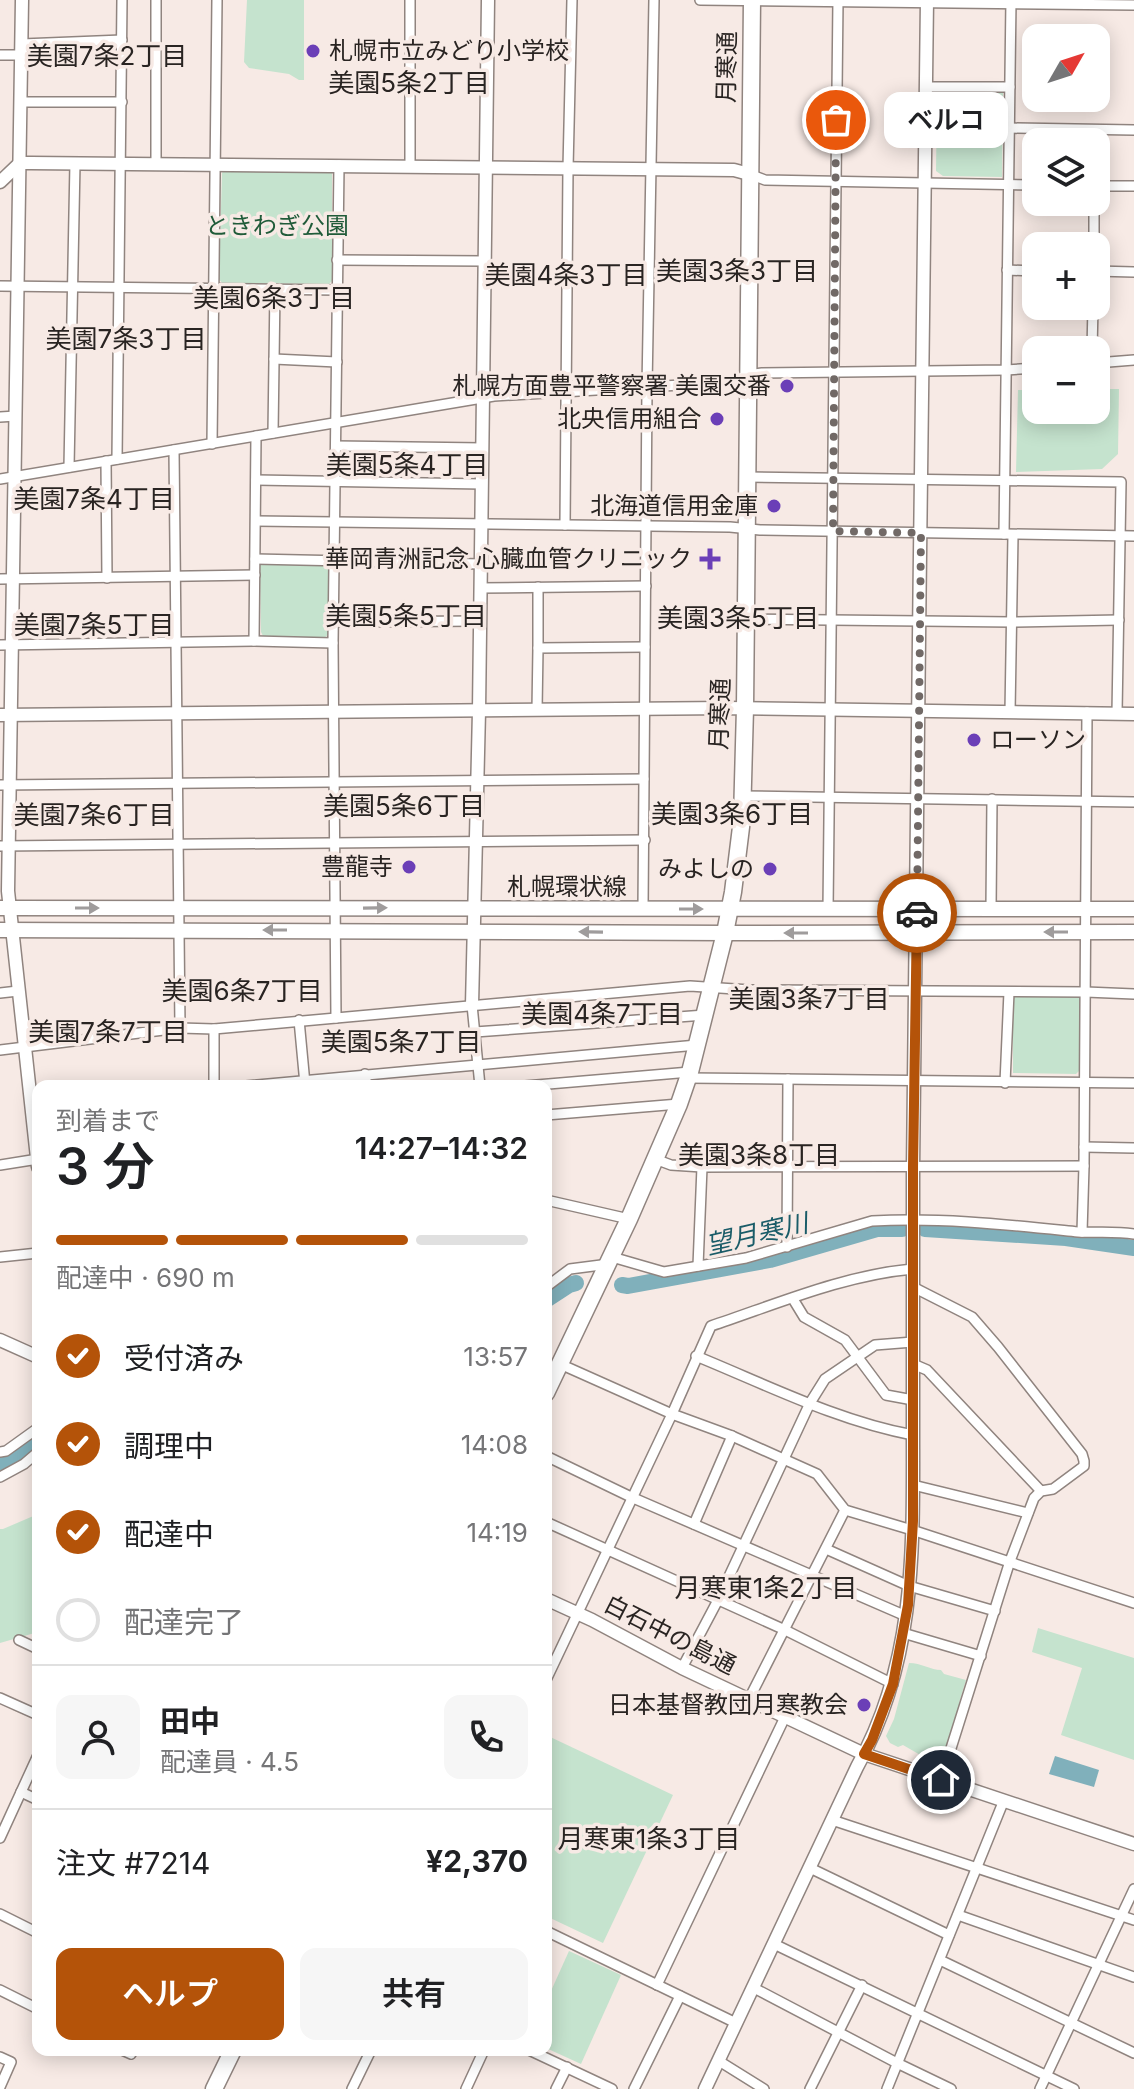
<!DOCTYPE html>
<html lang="ja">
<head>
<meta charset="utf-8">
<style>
	body { margin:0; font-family:Inter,"Noto Sans JP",sans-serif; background:#f6f6f6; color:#202124; height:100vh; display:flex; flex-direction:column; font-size:30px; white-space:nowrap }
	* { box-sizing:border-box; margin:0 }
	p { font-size:26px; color:#757577 }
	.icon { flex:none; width:44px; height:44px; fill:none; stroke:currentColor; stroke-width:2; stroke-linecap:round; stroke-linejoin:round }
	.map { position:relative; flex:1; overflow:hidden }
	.side { position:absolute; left:32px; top:1080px; width:520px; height:976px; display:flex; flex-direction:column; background:#fff; border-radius:16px; box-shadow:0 4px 20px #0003 }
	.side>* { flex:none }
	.needle { width:52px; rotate:51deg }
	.tools { position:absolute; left:1022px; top:24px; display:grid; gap:16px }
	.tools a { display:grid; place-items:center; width:88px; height:88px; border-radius:16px; background:#fff; box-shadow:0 4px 20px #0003; font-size:40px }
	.pin { position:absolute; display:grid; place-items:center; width:68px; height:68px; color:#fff; margin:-34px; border:4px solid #fff; border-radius:50%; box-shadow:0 2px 8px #0007 }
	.courier { position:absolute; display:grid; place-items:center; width:80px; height:80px; margin:-40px; border:6px solid #b45309; border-radius:50%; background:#fff; color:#222; box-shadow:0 2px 10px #0007 }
	.bubble { position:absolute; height:56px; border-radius:16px; background:#fff; box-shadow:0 4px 20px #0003; font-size:26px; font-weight:600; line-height:56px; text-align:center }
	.head em { font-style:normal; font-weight:600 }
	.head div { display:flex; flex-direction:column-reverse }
	.head { display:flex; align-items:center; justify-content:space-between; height:136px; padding:0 24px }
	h1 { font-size:52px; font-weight:600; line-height:60px }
	.bar { display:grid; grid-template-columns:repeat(4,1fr); gap:12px 8px; align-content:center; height:96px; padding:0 24px }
	.bar i { height:10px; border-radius:6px; background:#e0e0e0 }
	.bar .current { background:#b45309 }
	.bar p { grid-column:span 4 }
	.line { display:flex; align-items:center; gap:20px; padding:0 24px; border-top:2px solid #e0e0e0 }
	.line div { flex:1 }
	.round { display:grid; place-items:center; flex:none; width:84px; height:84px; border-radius:16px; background:#f6f6f6 }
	ol { padding:0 24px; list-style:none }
	li { display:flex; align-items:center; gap:24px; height:88px }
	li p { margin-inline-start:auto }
	li .icon { padding:8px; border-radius:50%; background:#b45309; color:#fff; stroke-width:4 }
	li:last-child { color:#757577 }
	li i { width:44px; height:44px; border:4px solid #e0e0e0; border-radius:50% }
	.primary-button { display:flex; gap:16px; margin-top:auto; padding:16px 24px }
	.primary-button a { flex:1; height:92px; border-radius:16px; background:#b45309; color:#fff; font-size:32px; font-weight:600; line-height:92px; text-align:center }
	.primary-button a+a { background:#f6f6f6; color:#202124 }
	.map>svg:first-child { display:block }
	.green { fill:#c5e3ce }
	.water { fill:#80b0bb }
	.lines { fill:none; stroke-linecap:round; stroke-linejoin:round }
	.river { stroke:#80b0bb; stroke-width:16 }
	.street-casing { stroke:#90847f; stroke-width:12 }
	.secondary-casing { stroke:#90847f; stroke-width:15 }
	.primary-casing { stroke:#90847f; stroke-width:17 }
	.highway-casing { stroke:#90847f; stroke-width:19 }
	.street { stroke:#fff; stroke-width:9 }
	.secondary { stroke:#fff; stroke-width:12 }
	.primary { stroke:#fff; stroke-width:14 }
	.highway { stroke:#fff; stroke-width:16 }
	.oneway { fill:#9f9c9c }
	.done { stroke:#716966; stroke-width:8; stroke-dasharray:0 14.4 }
	.route { stroke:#b45309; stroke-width:10 }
	.poi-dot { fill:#6b3fb7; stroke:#f7eae5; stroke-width:3 }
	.labels { text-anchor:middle; stroke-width:7; stroke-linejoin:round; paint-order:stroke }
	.poi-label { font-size:24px; fill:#292422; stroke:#f7eae5; text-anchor:end }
	.street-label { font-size:24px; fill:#292422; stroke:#f7eae5 }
	.park-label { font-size:24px; fill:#205b39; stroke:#f7eae5 }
	.neighbourhood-label { font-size:26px; fill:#292422; stroke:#f7eae5 }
	.water-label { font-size:26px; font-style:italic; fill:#1a5c68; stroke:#f7eae5 }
</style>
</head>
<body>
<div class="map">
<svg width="1134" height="2089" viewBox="0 0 1134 2089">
	<rect width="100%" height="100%" fill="#f7eae5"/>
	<g class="green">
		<path d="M 247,0 L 304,0 L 304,80 L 299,80 L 289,74 L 249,68 L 244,62 Z"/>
		<path d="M 941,90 L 1003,93 L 1002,177 L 943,176 L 936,171 L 937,94 Z"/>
		<path d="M 225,169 L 324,169 L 332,173 L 332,281 L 329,284 L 222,283 L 219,279 L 222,173 Z"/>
		<path d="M 1096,389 L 1119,389 L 1118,454 L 1102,469 L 1016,472 L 1018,390 L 1036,390 L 1036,410 L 1096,410 Z"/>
		<path d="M 264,562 L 325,564 L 329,567 L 329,634 L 324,638 L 263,636 L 261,632 L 260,565 Z"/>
		<path d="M 1079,995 L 1082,997 L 1079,1071 L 1076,1074 L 1013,1073 L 1013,996 Z"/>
		<path d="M 38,1514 L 38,1632 L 0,1643 L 0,1529 L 3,1529 Z"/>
		<path d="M 1038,1628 L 1134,1658 L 1134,1760 L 1061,1735 L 1082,1668 L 1032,1652 Z"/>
		<path d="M 909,1663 C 921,1663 931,1670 941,1670 L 944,1674 L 966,1680 L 959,1703 L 961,1705 L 960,1715 L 953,1721 L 954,1731 L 948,1739 L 948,1750 L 934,1758 L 924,1754 L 922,1756 L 903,1745 L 898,1747 L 890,1743 L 886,1736 L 894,1719 Z"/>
		<path d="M 546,1735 L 673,1795 L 603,1943 L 546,1916 Z"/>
		<path d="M 569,1951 L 621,1975 L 581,2064 L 546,2048 L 546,2002 Z"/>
	</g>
	<path class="water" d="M 1055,1756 L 1099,1770 L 1094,1787 L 1049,1774 Z"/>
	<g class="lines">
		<g class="river">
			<path d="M 925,1229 L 1066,1238 L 1134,1248"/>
			<path d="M 622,1285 L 628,1286 L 770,1260 L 877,1229 L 902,1229"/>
			<path d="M 546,1300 L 569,1285 L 576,1283"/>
			<path d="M 0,1462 L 12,1460 L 38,1440"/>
		</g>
		<defs>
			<g id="street">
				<path d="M 410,0 L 410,167"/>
				<path d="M 700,0 L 1134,5"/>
				<path d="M 22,44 L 122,40"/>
				<path d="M 0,55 L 22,55"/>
				<path d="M 926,87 L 1010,87"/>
				<path d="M 20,102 L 122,102"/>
				<path d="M 1009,128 L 1134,130"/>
				<path d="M 156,164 L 156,0"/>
				<path d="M 749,174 L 765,180 L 1036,185"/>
				<path d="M 1096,186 L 1134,186"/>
				<path d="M 1094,246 L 1094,202"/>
				<path d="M 337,260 L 484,261"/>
				<path d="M 1007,270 L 1036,271"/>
				<path d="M 1096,271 L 1134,272"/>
				<path d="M 0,286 L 338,290"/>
				<path d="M 1092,350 L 1093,306"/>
				<path d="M 274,359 L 337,362"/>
				<path d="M 1096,363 L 1134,360"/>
				<path d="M 0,417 L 16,416"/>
				<path d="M 273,433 L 275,289"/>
				<path d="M 212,444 L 217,0"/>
				<path d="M 336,446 L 482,448"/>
				<path d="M 174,450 L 180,1028"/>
				<path d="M 117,459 L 122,0"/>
				<path d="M 106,461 L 107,578"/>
				<path d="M 69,467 L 75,163"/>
				<path d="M 746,477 L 1121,482 L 1117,713"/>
				<path d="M 0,479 L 494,396 L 731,382 L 747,375 L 762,373 L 1006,370 L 1036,368"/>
				<path d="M 256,480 L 482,484"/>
				<path d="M 256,521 L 730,527 L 760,530 L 1134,536"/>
				<path d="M 565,525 L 568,168 L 572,0"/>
				<path d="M 1004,534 L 1011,0"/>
				<path d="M 255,559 L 481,564"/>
				<path d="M 0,579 L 255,575"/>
				<path d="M 480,588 L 646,586"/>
				<path d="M 746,619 L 1012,622 L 1119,620"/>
				<path d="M 334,622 L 480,621"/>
				<path d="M 254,641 L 256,436"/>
				<path d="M 333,643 L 336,1018"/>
				<path d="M 0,645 L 254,641 L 333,643 L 339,165"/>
				<path d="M 538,648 L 538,587"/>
				<path d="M 537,710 L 538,648 L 645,647"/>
				<path d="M 1010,712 L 1013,535"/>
				<path d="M 0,785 L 644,779"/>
				<path d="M 742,796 L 1134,802"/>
				<path d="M 0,846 L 645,840"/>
				<path d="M 991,908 L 992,799"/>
				<path d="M 643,909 L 647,387 L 654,0"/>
				<path d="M 828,910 L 838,0"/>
				<path d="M 0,993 L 18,991"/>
				<path d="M 472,1005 L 480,1086"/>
				<path d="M 299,1020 L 305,1084"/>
				<path d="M 475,1032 L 705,1015"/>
				<path d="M 0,1050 L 180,1028 L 214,1029 L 690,986 L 750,990 L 1086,992 L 1134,994"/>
				<path d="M 365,1074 L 367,1086"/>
				<path d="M 688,1078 L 1134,1083"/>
				<path d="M 1005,1083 L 1009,992"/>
				<path d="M 214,1086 L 214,1029"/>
				<path d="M 246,1086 L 697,1045"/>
				<path d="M 525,1086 L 690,1072"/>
				<path d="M 546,1115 L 679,1104"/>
				<path d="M 1084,1147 L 1134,1148"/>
				<path d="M 655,1159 L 671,1165 L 702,1167 L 1084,1166"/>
				<path d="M 0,1165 L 38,1159"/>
				<path d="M 546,1200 L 629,1219"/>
				<path d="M 1082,1232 L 1084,1166 L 1087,712"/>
				<path d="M 787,1247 L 788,1079"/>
				<path d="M 0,1257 L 38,1253"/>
				<path d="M 612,1257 L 664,1272 L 746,1258 L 872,1221 C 941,1217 1010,1225 1078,1232 C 1096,1233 1116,1231 1134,1234"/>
				<path d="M 698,1266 L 702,1167"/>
				<path d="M 546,1287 L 570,1269 L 609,1264"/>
				<path d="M 913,1287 L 972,1317 L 998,1347 L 1082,1454 L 1084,1461 L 1084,1466 L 1053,1489 L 1041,1491 L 1034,1498 L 1010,1561 L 941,1780"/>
				<path d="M 793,1299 L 804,1317 L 845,1340 L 886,1395 L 913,1400"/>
				<path d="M 696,1356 C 767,1385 838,1421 913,1435"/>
				<path d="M 560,1364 L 672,1414 L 732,1436 L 817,1474 L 845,1510 L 912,1530 L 1134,1603"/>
				<path d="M 913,1364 L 927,1370 L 1041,1491"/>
				<path d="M 0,1452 L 6,1451 L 38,1428"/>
				<path d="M 546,1456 L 631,1497 L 906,1616"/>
				<path d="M 0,1477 L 24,1464 L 38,1452"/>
				<path d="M 913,1485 L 1028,1513"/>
				<path d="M 546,1522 L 785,1630 L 893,1684"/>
				<path d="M 694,1524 L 732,1436"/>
				<path d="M 826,1549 L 909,1586 L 995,1611"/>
				<path d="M 903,1633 L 981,1656"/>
				<path d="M 19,1640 L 38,1649"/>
				<path d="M 682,1668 L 718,1600 L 810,1403 L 825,1379 L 875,1345 L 913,1342"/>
				<path d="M 546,1680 L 672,1414 L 711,1326 C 777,1304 844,1275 913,1269"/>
				<path d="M 0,1698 L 38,1715"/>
				<path d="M 749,1699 L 845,1510"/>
				<path d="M 21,1792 L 38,1800"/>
				<path d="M 832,1820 L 1134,1920"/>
				<path d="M 0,1838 L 38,1755"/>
				<path d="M 810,1868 L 949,1935"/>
				<path d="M 0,1914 L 38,1933"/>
				<path d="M 958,1915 L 1134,1977"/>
				<path d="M 546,1931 L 736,2023"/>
				<path d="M 774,1944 L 1074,2089"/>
				<path d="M 940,1960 L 1134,2053"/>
				<path d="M 657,1985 L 785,1717"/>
				<path d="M 754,1988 L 897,2063 L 951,2089"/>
				<path d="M 0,1990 L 38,2009"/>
				<path d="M 122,2050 L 131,2054 L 133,2050"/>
				<path d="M 529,2050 L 612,2089"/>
				<path d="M 0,2057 L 11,2062 L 0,2087"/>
				<path d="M 719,2061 L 764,2089"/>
				<path d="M 352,2089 L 371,2050"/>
				<path d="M 466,2089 L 484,2050"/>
				<path d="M 556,2089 L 567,2067"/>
				<path d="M 634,2089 L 680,1996"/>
				<path d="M 810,2089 L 862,1985"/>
				<path d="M 887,2089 L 1004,1800"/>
				<path d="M 1040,2089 L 1134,1889"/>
			</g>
			<g id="secondary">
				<path d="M 22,0 L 8,891 L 38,1167"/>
				<path d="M 0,182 L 20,163 L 31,163 L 734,170 L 749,174"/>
				<path d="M 0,715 L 727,708 L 1134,714"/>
				<path d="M 472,1005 L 479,711 L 488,0"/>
				<path d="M 0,1340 L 38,1357"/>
				<path d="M 546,1599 L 592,1620 L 682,1668 L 864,1754 L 1134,1844"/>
				<path d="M 705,2089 L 857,1767 C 917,1660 913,1546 913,1428 C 913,1341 913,1255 913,1169 C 917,779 922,390 927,0"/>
			</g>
			<g id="primary">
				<path d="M 0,908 L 1134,909"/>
				<path d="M 0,930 L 725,933 L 1134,932"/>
			</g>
			<g id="highway">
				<path d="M 546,1393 L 629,1219 L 679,1104 L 690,1072 L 725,933 L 733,892 L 742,819 L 745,708 L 752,0"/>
				<path d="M 214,2089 L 233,2050"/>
			</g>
		</defs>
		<use href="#street" class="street-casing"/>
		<use href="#secondary" class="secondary-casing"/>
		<use href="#primary" class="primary-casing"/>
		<use href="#highway" class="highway-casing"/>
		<use href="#street" class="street"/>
		<use href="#secondary" class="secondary"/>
		<use href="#primary" class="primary"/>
		<use href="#highway" class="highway"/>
	</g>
	<defs><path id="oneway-solid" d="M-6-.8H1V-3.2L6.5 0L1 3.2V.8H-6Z" transform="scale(2)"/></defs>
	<g class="oneway">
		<use href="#oneway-solid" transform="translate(87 908)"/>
		<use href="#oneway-solid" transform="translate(375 908) rotate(-1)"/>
		<use href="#oneway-solid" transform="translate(691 909)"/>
		<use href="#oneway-solid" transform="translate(275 930) rotate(180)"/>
		<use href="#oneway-solid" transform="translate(591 932) rotate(-179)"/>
		<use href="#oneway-solid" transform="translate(1056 932) rotate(180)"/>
		<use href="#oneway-solid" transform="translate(796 933) rotate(180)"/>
	</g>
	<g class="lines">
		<path class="done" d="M 836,120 L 833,531 L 921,533 L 917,913"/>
		<path class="route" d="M 917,913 L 913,1167 L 913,1521 L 908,1605 L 893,1684 L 872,1740 L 864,1754 L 941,1780"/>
	</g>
	<g class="poi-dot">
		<circle cx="313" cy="51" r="8"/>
		<circle cx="787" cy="386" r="8"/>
		<circle cx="717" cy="419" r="8"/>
		<circle cx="774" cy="506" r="8"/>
		<path d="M706 547h8v8h8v8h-8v8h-8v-8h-8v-8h8z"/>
		<circle cx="974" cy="740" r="8"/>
		<circle cx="409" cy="867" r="8"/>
		<circle cx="770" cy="869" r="8"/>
		<circle cx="864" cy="1705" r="8"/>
	</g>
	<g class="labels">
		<g class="poi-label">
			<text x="329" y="59" text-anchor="start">札幌市立みどり小学校</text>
			<text x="771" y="394">札幌方面豊平警察署 美園交番</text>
			<text x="701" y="427">北央信用組合</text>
			<text x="758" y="514">北海道信用金庫</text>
			<text x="692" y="567">華岡青洲記念 心臓血管クリニック</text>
			<text x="990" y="748" text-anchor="start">ローソン</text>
			<text x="393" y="875">豊龍寺</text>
			<text x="754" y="877">みよしの</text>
			<text x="848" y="1713">日本基督教団月寒教会</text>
		</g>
		<g class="street-label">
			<text transform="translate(727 67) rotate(-89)" y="8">月寒通</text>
			<text transform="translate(720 714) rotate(-88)" y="8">月寒通</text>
			<text x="567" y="895">札幌環状線</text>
			<text transform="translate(670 1635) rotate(27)" y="8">白石中の島通</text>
		</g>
		<g class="park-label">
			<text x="277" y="234">ときわぎ公園</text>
		</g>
		<g class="neighbourhood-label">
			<text x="107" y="65">美園7条2丁目</text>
			<text x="409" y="92">美園5条2丁目</text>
			<text x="737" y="280">美園3条3丁目</text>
			<text x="566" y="284">美園4条3丁目</text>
			<text x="274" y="307">美園6条3丁目</text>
			<text x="126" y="348">美園7条3丁目</text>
			<text x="407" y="474">美園5条4丁目</text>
			<text x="94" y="508">美園7条4丁目</text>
			<text x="406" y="625">美園5条5丁目</text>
			<text x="738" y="627">美園3条5丁目</text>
			<text x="94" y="634">美園7条5丁目</text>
			<text x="404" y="815">美園5条6丁目</text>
			<text x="732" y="823">美園3条6丁目</text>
			<text x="94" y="824">美園7条6丁目</text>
			<text x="242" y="1000">美園6条7丁目</text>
			<text x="809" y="1008">美園3条7丁目</text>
			<text x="602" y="1023">美園4条7丁目</text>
			<text x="108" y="1041">美園7条7丁目</text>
			<text x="401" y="1051">美園5条7丁目</text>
			<text x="759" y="1164">美園3条8丁目</text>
			<text x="766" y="1597">月寒東1条2丁目</text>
			<text x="649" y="1848">月寒東1条3丁目</text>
		</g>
		<g class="water-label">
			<text transform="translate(757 1234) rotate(-13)" y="9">望月寒川</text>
		</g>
	</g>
</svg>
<div class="tools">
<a><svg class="needle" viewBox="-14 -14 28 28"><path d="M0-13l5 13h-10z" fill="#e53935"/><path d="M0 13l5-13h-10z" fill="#757577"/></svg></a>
<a><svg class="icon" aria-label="layers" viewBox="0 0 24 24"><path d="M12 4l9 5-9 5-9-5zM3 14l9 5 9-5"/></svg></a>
<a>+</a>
<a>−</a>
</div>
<div class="pin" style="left:836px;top:120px;background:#ea580c"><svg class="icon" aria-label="bag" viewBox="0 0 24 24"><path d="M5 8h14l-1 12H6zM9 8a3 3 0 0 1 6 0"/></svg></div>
<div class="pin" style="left:941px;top:1780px;background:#1f2937"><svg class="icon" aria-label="home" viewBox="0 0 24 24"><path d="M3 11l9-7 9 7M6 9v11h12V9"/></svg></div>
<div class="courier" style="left:917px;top:913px"><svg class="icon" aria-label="car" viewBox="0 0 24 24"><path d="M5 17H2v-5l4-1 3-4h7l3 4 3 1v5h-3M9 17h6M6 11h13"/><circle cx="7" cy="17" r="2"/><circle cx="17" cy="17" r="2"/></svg></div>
<div class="bubble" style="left:884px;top:92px;width:124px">ベルコ</div>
<section class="side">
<div class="head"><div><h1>3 分</h1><p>到着まで</p></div><em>14:27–14:32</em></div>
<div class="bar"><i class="current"></i><i class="current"></i><i class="current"></i><i></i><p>配達中 · 690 m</p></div>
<ol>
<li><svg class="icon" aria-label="check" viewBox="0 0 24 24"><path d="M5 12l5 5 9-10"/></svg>受付済み<p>13:57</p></li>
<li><svg class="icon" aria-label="check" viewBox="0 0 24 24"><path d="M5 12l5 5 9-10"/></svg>調理中<p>14:08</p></li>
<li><svg class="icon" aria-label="check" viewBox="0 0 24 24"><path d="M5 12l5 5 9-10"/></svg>配達中<p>14:19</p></li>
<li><i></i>配達完了</li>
</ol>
<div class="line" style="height:144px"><a class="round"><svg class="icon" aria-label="person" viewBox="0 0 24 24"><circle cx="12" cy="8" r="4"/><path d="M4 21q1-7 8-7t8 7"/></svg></a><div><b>田中</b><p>配達員 · 4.5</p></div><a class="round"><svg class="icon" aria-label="phone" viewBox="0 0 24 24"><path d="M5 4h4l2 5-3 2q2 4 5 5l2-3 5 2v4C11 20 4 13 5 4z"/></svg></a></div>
<div class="line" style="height:104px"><div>注文 #7214</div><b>¥2,370</b></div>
<div class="primary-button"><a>ヘルプ</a><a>共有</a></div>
</section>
</div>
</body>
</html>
